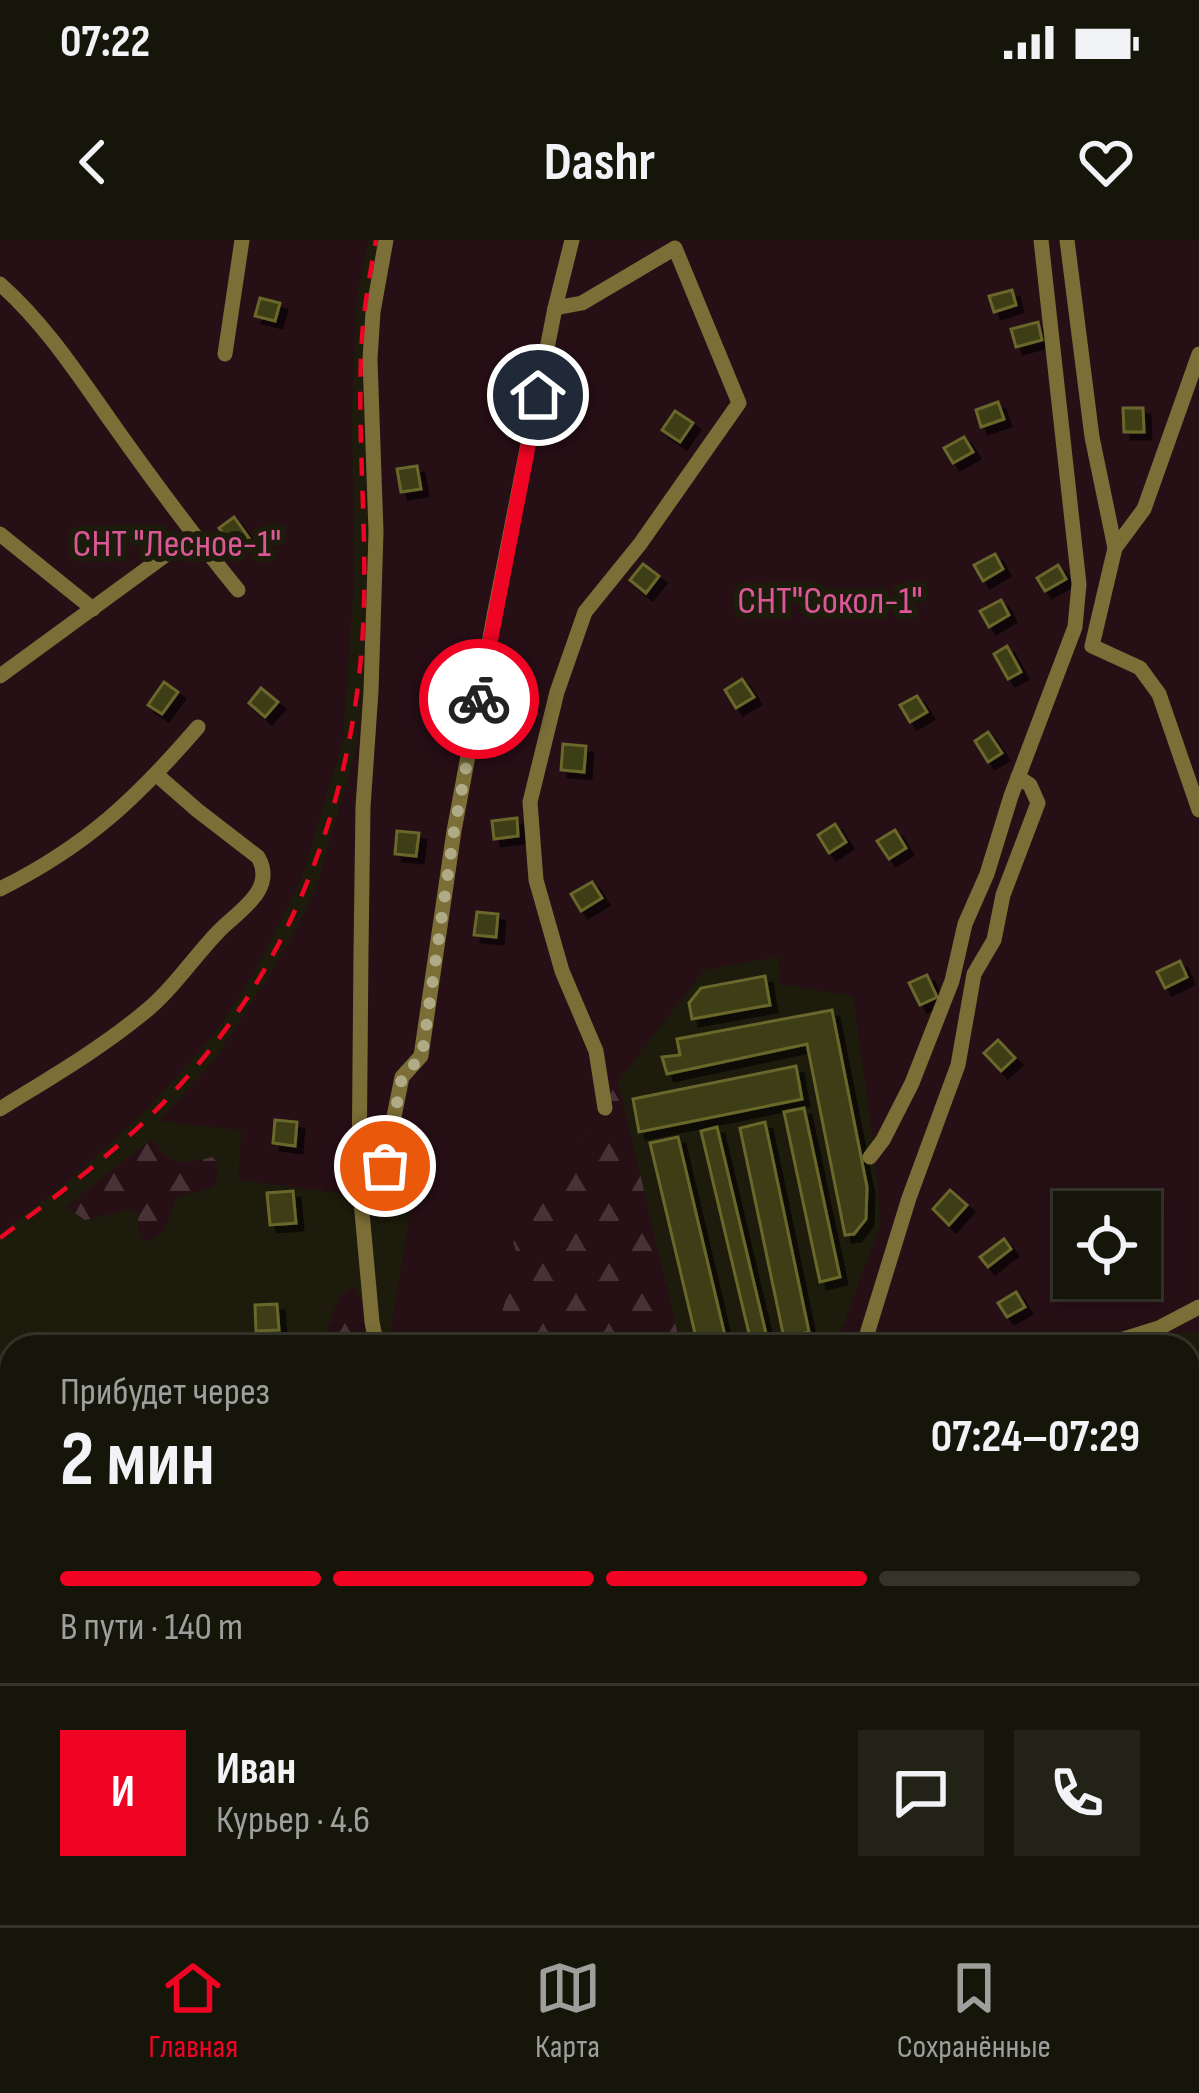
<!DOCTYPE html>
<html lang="ru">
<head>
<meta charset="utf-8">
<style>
	body { margin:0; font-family:"Sofia Sans Condensed",sans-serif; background:#232217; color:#f1f3f6; height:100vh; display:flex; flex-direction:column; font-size:45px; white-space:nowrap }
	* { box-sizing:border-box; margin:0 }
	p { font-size:39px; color:#9e9f9c }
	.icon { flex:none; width:66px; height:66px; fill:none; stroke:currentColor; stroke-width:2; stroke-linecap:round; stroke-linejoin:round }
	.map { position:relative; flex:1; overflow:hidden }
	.sheet { position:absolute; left:0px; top:1095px; width:1200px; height:591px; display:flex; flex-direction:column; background:#161509; border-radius:36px 36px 0 0; box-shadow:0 6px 18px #0003,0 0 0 3px #35342a }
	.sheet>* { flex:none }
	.buttons { position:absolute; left:1053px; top:951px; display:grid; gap:24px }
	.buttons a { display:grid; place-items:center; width:108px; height:108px; border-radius:0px; background:#161509; box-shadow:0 6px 18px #0003,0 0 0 3px #35342a; font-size:60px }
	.pin { position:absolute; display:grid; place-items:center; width:102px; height:102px; color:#fff; margin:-51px; border:6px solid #fff; border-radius:50%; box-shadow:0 3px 12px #0007 }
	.courier { position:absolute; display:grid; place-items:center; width:120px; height:120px; margin:-60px; border:9px solid #ef0424; border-radius:50%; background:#fff; color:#222; box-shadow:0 3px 15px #0007 }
	.headline em { font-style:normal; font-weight:700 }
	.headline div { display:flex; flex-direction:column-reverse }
	.headline { display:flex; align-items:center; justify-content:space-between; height:204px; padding:0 60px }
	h1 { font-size:78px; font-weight:700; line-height:90px }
	.bar { display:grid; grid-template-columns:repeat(4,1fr); gap:18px 12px; align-content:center; height:144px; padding:0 60px }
	.bar i { height:15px; border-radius:9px; background:#35342a }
	.bar .current { background:#ef0424 }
	.bar p { grid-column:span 4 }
	.line { display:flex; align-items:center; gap:30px; padding:0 60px; border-top:3px solid #35342a }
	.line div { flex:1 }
	.round { display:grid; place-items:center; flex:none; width:126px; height:126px; border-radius:0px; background:#232217 }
	.status { display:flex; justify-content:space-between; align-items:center; height:84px; padding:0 60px; background:#161509; direction:ltr }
	.status svg { height:33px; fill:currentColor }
	header { display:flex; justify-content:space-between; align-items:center; height:156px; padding:0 60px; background:#161509; font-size:54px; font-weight:700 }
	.menu { display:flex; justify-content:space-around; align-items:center; height:168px; border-top:3px solid #35342a; background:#161509; font-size:33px; color:#9e9f9c }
	.menu a { display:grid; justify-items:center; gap:6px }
	.menu .current { color:#ef0424 }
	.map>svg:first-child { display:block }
	.green { fill:#270f16; fill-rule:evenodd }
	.forest { fill:url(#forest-firs) }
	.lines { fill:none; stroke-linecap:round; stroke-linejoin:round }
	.stream { stroke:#391c09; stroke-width:4.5 }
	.building { fill:#3e3c18; stroke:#69672b; stroke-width:3; filter:url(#shadow) }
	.minor { stroke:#7b6e37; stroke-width:15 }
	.rail { stroke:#ef0424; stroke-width:4.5; stroke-dasharray:18 15; stroke-linecap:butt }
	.done { stroke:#afab87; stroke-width:12; stroke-dasharray:0 21.6 }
	.route { stroke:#ef0424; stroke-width:15 }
	.labels { text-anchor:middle; stroke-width:12; stroke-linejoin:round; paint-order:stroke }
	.park-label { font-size:39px; fill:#dc5798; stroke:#1d1c0c }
</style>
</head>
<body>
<div class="status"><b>07:22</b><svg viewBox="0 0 49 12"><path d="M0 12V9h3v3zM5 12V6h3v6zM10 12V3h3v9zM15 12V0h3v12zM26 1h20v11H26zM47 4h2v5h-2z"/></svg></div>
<header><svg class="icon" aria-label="back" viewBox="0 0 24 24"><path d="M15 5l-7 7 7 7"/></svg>Dashr<svg class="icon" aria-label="heart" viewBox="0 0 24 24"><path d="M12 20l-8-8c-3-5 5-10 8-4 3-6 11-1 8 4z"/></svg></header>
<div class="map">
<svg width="1199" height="1685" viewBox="0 0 1199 1685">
	<defs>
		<pattern id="forest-firs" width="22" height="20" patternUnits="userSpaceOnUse" patternTransform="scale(3)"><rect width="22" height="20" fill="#270f16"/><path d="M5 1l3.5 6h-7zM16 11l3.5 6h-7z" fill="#473337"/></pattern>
		<filter id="shadow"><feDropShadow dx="7" dy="7" stdDeviation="0" flood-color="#0009"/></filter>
	</defs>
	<rect width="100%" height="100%" fill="#1d1c0c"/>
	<g class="green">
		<path d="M 0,0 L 369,0 L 357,53 L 352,173 L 354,340 L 343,501 L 301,640 L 256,730 L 217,791 L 148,868 L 73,937 L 0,993 Z"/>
		<path d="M 382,0 L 1199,0 L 1199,1092 L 1129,1095 L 1090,1107 L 835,1107 L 881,984 L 873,899 L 853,756 L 780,744 L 779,716 L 704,730 L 618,841 L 528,985 L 495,1096 L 532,1107 L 388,1107 L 413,955 L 348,954 L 238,940 L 242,890 L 159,881 L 216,818 L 280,718 L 315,651 L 355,514 L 367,429 L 372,285 L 367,191 ZM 1074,972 L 1140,972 L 1140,1038 L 1074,1038 Z"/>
	</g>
	<g class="forest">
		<path d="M 618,841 L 681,1107 L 532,1107 L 495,1097 L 518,1017 L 513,1002 L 527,985 L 524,978 L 533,962 L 581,902 Z"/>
		<path d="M 151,899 C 171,925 180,926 212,917 C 222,925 219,939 212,948 L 177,957 C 168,975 170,993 148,1001 L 143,999 L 137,986 L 139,975 L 131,969 L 85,980 L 66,967 Z"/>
		<path d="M 354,1045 L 363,1064 L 372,1107 L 325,1107 C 328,1084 333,1057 354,1045 Z"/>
		<path d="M 378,1674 L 529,1674 L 525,1685 L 380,1685 Z"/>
	</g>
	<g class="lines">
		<path class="stream" d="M 382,1674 L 383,1685"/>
	</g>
	<g class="building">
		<path d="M 1012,50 L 1016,65 L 994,72 L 989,56 Z"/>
		<path d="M 260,58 L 280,63 L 275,81 L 255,76 Z"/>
		<path d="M 1038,82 L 1042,100 L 1016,107 L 1011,89 Z"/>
		<path d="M 998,162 L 1004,179 L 981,187 L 976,170 Z"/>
		<path d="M 1123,168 L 1143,168 L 1144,192 L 1124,192 Z"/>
		<path d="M 675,171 L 693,183 L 680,202 L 662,190 Z"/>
		<path d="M 964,197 L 973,212 L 953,223 L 944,208 Z"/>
		<path d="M 417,226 L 421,249 L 401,252 L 397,229 Z"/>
		<path d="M 234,277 L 249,298 L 234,308 L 219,288 Z"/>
		<path d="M 995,314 L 1003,329 L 983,341 L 974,325 Z"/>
		<path d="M 643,324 L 659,336 L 646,353 L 630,340 Z"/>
		<path d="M 1058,325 L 1066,339 L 1045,351 L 1037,338 Z"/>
		<path d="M 1001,360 L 1009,375 L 989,387 L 980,371 Z"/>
		<path d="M 1007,406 L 1021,432 L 1008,439 L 994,414 Z"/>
		<path d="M 742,439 L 754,457 L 736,468 L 725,450 Z"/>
		<path d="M 164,442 L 178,452 L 162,474 L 148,465 Z"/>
		<path d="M 261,448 L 278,462 L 265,477 L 249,463 Z"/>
		<path d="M 917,456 L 927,472 L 910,482 L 900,465 Z"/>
		<path d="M 988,492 L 1002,513 L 988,522 L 975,501 Z"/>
		<path d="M 563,504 L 586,506 L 584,532 L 561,530 Z"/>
		<path d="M 517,578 L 518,596 L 494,599 L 492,581 Z"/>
		<path d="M 835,584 L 846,602 L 829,613 L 818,595 Z"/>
		<path d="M 895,590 L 906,608 L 889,619 L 877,601 Z"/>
		<path d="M 397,591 L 419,593 L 416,616 L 395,614 Z"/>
		<path d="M 592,642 L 602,658 L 581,671 L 571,654 Z"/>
		<path d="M 477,672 L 498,674 L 496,697 L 474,695 Z"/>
		<path d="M 1180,721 L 1187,737 L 1165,748 L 1157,732 Z"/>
		<path d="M 927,735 L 937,757 L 920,765 L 909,743 Z"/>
		<path d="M 765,736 L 770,765 L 692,779 L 689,763 L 701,748 Z"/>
		<path d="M 832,770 L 867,947 L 866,979 L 854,994 L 845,995 L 807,804 L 667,834 L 662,817 L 680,815 L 677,799 Z"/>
		<path d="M 998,800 L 1015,818 L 1001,831 L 984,813 Z"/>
		<path d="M 796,826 L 802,859 L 639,892 L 633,859 Z"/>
		<path d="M 804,868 L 840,1037 L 820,1042 L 784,872 Z"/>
		<path d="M 275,880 L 297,882 L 295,906 L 273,903 Z"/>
		<path d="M 765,882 L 809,1092 L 784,1098 L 740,888 Z"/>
		<path d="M 717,887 L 767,1098 L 751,1102 L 701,891 Z"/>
		<path d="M 678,897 L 726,1100 L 698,1106 L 650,903 Z"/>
		<path d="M 950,950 L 967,965 L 949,985 L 933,969 Z"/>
		<path d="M 293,951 L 296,983 L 270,985 L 267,953 Z"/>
		<path d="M 1004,999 L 1011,1009 L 988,1027 L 980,1017 Z"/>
		<path d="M 1016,1052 L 1025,1067 L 1007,1077 L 998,1063 Z"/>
		<path d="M 277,1064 L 279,1090 L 256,1091 L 255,1065 Z"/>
		<path d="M 12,1610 L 12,1666 L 0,1644 L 0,1617 Z"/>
		<path d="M 104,1674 L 138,1674 L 144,1685 L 111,1685 Z"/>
	</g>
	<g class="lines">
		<g class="minor">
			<path d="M 1067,0 L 1092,197 L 1115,308"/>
			<path d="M 0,44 C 45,84 76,132 110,180 C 151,238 193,295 238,350"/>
			<path d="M 555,68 L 582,63 L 675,8 L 739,163 L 640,304 L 585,372 L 557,452 L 530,562 L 536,640 L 562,731 L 596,811 L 605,868"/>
			<path d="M 225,114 L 242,0"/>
			<path d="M 1199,114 L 1144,269 L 1115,308 L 1092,406 L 1140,428 L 1159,454 L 1199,570"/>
			<path d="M 0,294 L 93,369"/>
			<path d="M 0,436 L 193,295"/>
			<path d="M 0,649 C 86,606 136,559 198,487"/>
			<path d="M 0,869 C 48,839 97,811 141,775 C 171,752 192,719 218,692 C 238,671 277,650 258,617 L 197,570 L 157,535"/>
			<path d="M 870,917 L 883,900 L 912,843 L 952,741 L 965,684 L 987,634 L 1011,556 L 1075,387 L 1079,344 L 1041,0"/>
			<path d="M 362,960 L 384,926 L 402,837 L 421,816 L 454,591 L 495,371 L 555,68 L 572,0"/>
			<path d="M 377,1107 L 372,1082 L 359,939 L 361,712 L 363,567 L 371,451 L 376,292 L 370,119 L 373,72 L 386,0"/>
			<path d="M 863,1107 L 909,958 L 958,825 L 974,734 L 994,700 L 1003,655 L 1038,563 L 1030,545 L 1018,537"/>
			<path d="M 1098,1107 L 1159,1088 L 1199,1067"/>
			<path d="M 0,1146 L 12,1157"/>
			<path d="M 1188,1396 L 1199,1389"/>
			<path d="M 637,1674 L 640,1685"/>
			<path d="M 1025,1674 L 1031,1685"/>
		</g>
		<path class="rail" d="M 0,998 C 63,951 127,904 180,845 C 300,714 360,539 364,363 C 366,281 358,199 361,117 C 362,78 369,39 376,0"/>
	</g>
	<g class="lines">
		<path class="done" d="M 385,926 L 402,837 L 422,816 L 454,591 L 479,459"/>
		<path class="route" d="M 479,459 L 538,155"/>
	</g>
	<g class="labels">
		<g class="park-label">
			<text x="177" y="316">СНТ "Лесное-1"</text>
			<text x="830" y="373">СНТ"Сокол-1"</text>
		</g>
	</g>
</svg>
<div class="buttons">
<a><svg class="icon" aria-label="locate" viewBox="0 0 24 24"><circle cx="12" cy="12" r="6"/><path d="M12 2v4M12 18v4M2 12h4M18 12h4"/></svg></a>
</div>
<div class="pin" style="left:385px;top:926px;background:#ea580c"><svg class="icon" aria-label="bag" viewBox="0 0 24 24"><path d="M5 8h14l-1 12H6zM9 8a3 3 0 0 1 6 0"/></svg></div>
<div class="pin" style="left:538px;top:155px;background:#1f2937"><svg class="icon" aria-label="home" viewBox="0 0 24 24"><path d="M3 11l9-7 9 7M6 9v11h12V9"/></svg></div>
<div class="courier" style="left:479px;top:459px"><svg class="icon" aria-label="bike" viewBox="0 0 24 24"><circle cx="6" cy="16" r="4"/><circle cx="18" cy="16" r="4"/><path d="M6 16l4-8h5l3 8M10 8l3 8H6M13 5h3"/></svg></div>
<section class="sheet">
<div class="headline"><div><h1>2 мин</h1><p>Прибудет через</p></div><em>07:24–07:29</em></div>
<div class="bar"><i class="current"></i><i class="current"></i><i class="current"></i><i></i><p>В пути · 140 m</p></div>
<div class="line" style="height:216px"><b class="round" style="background:#ef0424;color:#fff">И</b><div><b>Иван</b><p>Курьер · 4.6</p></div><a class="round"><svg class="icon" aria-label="chat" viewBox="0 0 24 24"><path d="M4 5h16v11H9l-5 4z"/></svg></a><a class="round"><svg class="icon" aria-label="phone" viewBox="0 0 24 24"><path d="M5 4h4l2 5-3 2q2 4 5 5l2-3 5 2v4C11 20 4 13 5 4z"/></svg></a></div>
</section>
</div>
<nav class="menu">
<a class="current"><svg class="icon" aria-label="home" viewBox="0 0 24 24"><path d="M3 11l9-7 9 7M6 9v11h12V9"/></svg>Главная</a>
<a><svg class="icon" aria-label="map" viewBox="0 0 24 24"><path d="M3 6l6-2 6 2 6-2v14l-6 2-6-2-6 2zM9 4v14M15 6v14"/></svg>Карта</a>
<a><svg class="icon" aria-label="saved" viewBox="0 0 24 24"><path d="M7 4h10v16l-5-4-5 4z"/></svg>Сохранённые</a>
</nav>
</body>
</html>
